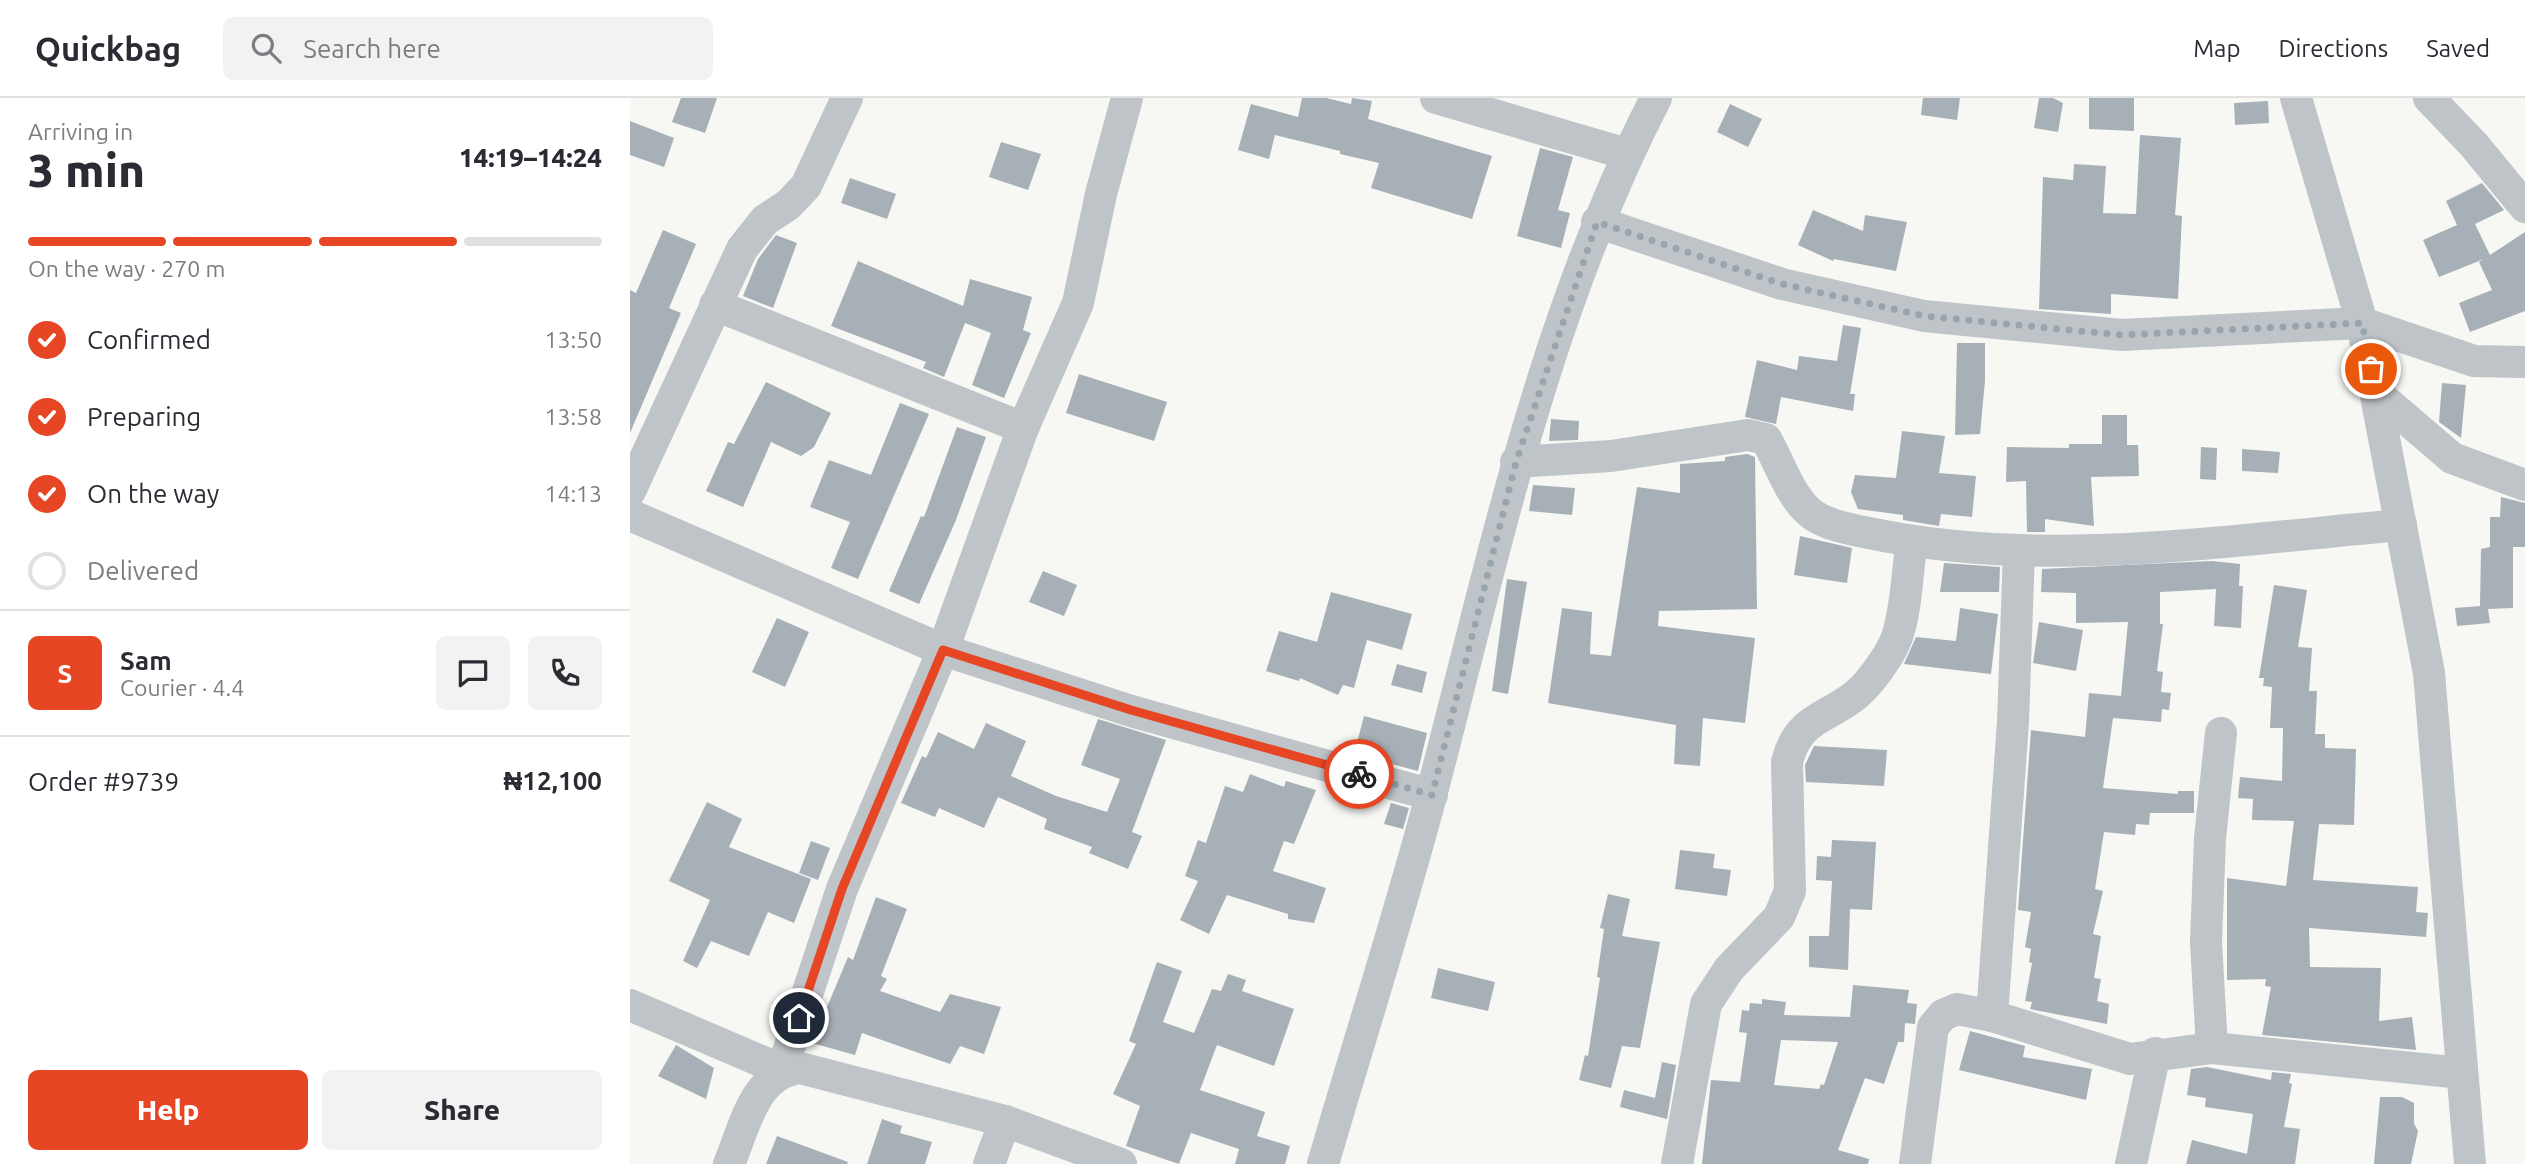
<!DOCTYPE html>
<html lang="en">
<head>
<meta charset="utf-8">
<style>
	body { margin:0; font-family:Ubuntu,sans-serif; background:#f2f2f3; color:#2b2b33; height:100vh; display:flex; flex-direction:column; font-size:26px; white-space:nowrap }
	* { box-sizing:border-box; margin:0 }
	p { font-size:23px; color:#7c7c81 }
	.icon { flex:none; width:38px; height:38px; fill:none; stroke:currentColor; stroke-width:2; stroke-linecap:round; stroke-linejoin:round }
	.map { position:relative; flex:1; overflow:hidden }
	.details { display:flex; flex-direction:column; background:#fff; width:630px }
	.details>* { flex:none }
	.pin { position:absolute; display:grid; place-items:center; width:60px; height:60px; color:#fff; margin:-30px; border:4px solid #fff; border-radius:50%; box-shadow:0 2px 7px #0007 }
	.courier { position:absolute; display:grid; place-items:center; width:70px; height:70px; margin:-35px; border:5px solid #e74624; border-radius:50%; background:#fff; color:#222; box-shadow:0 2px 9px #0007 }
	.overview em { font-style:normal; font-weight:800 }
	.overview div { display:flex; flex-direction:column-reverse }
	.overview { display:flex; align-items:center; justify-content:space-between; height:119px; padding:0 28px }
	h1 { font-size:46px; font-weight:800; line-height:52px }
	.bar { display:grid; grid-template-columns:repeat(4,1fr); gap:10px 7px; align-content:center; height:84px; padding:0 28px }
	.bar i { height:9px; border-radius:5px; background:#e1e1e2 }
	.bar .on { background:#e74624 }
	.bar p { grid-column:span 4 }
	.line { display:flex; align-items:center; gap:18px; padding:0 28px; border-top:2px solid #e1e1e2 }
	.line div { flex:1 }
	.round { display:grid; place-items:center; flex:none; width:74px; height:74px; border-radius:10px; background:#f2f2f3 }
	ol { padding:0 28px; list-style:none }
	li { display:flex; align-items:center; gap:21px; height:77px }
	li p { margin-inline-start:auto }
	li .icon { padding:7px; border-radius:50%; background:#e74624; color:#fff; stroke-width:4 }
	li:last-child { color:#7c7c81 }
	li i { width:38px; height:38px; border:4px solid #e1e1e2; border-radius:50% }
	.cta { display:flex; gap:14px; margin-top:auto; padding:14px 28px }
	.cta a { flex:1; height:80px; border-radius:10px; background:#e74624; color:#fff; font-size:28px; font-weight:800; line-height:80px; text-align:center }
	.cta a+a { background:#f2f2f3; color:#2b2b33 }
	header { display:flex; align-items:center; gap:42px; box-sizing:border-box; height:98px; padding:0 35px; background:#fff; border-bottom:2px solid #e1e1e2 }
	header strong { font-size:33px }
	nav { display:flex; gap:38px; margin-inline-start:auto; font-size:24px }
	.search { width:490px; height:63px; background:#f2f2f3; display:flex; align-items:center; gap:18px; box-sizing:border-box; padding:0 24px; border-radius:10px; color:#7c7c81; font-size:26px }
	main { display:flex; flex:1; min-height:0 }
	.map>svg:first-child { display:block }
	.building { fill:#a7b0b6; fill-rule:evenodd }
	.lines { fill:none; stroke-linecap:round; stroke-linejoin:round }
	.minor { stroke:#bfc4c8; stroke-width:32 }
	.done { stroke:#98a5ac; stroke-width:7; stroke-dasharray:0 12.6 }
	.route { stroke:#e74624; stroke-width:9 }
</style>
</head>
<body>
<header>
<strong>Quickbag</strong>
<div class="search"><svg class="icon" aria-label="search" viewBox="0 0 24 24"><circle cx="10" cy="10" r="6"/><path d="M15 15l6 6"/></svg>Search here</div>
<nav><a>Map</a><a>Directions</a><a>Saved</a></nav>
</header>
<main>
<section class="details">
<div class="overview"><div><h1>3 min</h1><p>Arriving in</p></div><em>14:19–14:24</em></div>
<div class="bar"><i class="on"></i><i class="on"></i><i class="on"></i><i></i><p>On the way · 270 m</p></div>
<ol>
<li><svg class="icon" aria-label="check" viewBox="0 0 24 24"><path d="M5 12l5 5 9-10"/></svg>Confirmed<p>13:50</p></li>
<li><svg class="icon" aria-label="check" viewBox="0 0 24 24"><path d="M5 12l5 5 9-10"/></svg>Preparing<p>13:58</p></li>
<li><svg class="icon" aria-label="check" viewBox="0 0 24 24"><path d="M5 12l5 5 9-10"/></svg>On the way<p>14:13</p></li>
<li><i></i>Delivered</li>
</ol>
<div class="line" style="height:126px"><b class="round" style="background:#e74624;color:#fff">S</b><div><b>Sam</b><p>Courier · 4.4</p></div><a class="round"><svg class="icon" aria-label="chat" viewBox="0 0 24 24"><path d="M4 5h16v11H9l-5 4z"/></svg></a><a class="round"><svg class="icon" aria-label="phone" viewBox="0 0 24 24"><path d="M5 4h4l2 5-3 2q2 4 5 5l2-3 5 2v4C11 20 4 13 5 4z"/></svg></a></div>
<div class="line" style="height:91px"><div>Order #9739</div><b>₦12,100</b></div>
<div class="cta"><a>Help</a><a>Share</a></div>
</section>
<div class="map">
<svg width="1895" height="1066" viewBox="0 0 1895 1066">
	<rect width="100%" height="100%" fill="#f7f7f4"/>
	<g class="building">
		<path d="M 51,0 L 87,0 L 75,35 L 42,24 Z"/>
		<path d="M 672,0 L 696,0 L 721,6 L 722,0 L 742,3 L 738,21 L 862,58 L 842,121 L 741,90 L 749,65 L 710,56 L 710,53 L 645,37 L 639,61 L 608,52 L 621,6 L 668,19 Z"/>
		<path d="M 1293,0 L 1330,0 L 1327,22 L 1291,17 Z"/>
		<path d="M 1409,0 L 1423,0 L 1433,5 L 1428,34 L 1404,30 Z"/>
		<path d="M 1459,0 L 1504,0 L 1504,33 L 1459,31 Z"/>
		<path d="M 1638,3 L 1639,25 L 1605,27 L 1604,5 Z"/>
		<path d="M 1100,6 L 1132,21 L 1118,49 L 1087,34 Z"/>
		<path d="M 0,23 L 44,40 L 34,69 L 0,57 Z"/>
		<path d="M 1510,37 L 1551,40 L 1545,117 L 1552,118 L 1548,201 L 1481,196 L 1481,216 L 1409,211 L 1413,79 L 1443,82 L 1444,66 L 1476,68 L 1473,115 L 1506,116 Z"/>
		<path d="M 371,44 L 411,56 L 398,92 L 359,79 Z"/>
		<path d="M 910,50 L 943,59 L 928,112 L 940,115 L 931,150 L 887,138 Z"/>
		<path d="M 220,80 L 266,96 L 257,121 L 211,105 Z"/>
		<path d="M 1852,85 L 1874,112 L 1845,126 L 1860,157 L 1895,134 L 1895,213 L 1840,234 L 1829,205 L 1862,192 L 1849,164 L 1854,161 L 1809,179 L 1793,142 L 1827,127 L 1816,103 Z"/>
		<path d="M 1183,112 L 1233,133 L 1235,117 L 1277,124 L 1266,173 L 1204,161 L 1203,163 L 1168,147 Z"/>
		<path d="M 33,132 L 66,146 L 39,210 L 51,215 L 0,335 L 0,192 L 6,195 Z"/>
		<path d="M 146,137 L 167,145 L 143,210 L 113,198 L 128,161 Z"/>
		<path d="M 228,163 L 333,208 L 340,181 L 402,199 L 393,232 L 401,235 L 374,300 L 342,287 L 361,235 L 335,225 L 314,279 L 293,270 L 296,264 L 201,228 Z"/>
		<path d="M 1213,227 L 1231,230 L 1220,296 L 1225,296 L 1223,313 L 1151,299 L 1146,326 L 1115,319 L 1127,262 L 1167,272 L 1169,258 L 1207,263 Z"/>
		<path d="M 1327,245 L 1355,245 L 1355,283 L 1350,336 L 1325,337 Z"/>
		<path d="M 449,276 L 537,304 L 524,343 L 436,315 Z"/>
		<path d="M 136,284 L 201,315 L 184,349 L 171,358 L 141,344 L 113,409 L 76,393 L 98,344 L 104,346 Z"/>
		<path d="M 1812,285 L 1836,287 L 1831,340 L 1809,324 Z"/>
		<path d="M 270,305 L 299,316 L 228,481 L 201,470 L 220,424 L 180,409 L 199,362 L 241,377 Z"/>
		<path d="M 1472,317 L 1497,317 L 1497,347 L 1508,347 L 1509,378 L 1461,379 L 1464,428 L 1415,421 L 1415,434 L 1397,434 L 1396,383 L 1376,384 L 1377,349 L 1439,350 L 1439,346 L 1472,346 Z"/>
		<path d="M 921,321 L 949,323 L 948,342 L 919,343 Z"/>
		<path d="M 327,329 L 356,339 L 326,422 L 289,506 L 259,493 L 291,418 L 294,419 Z"/>
		<path d="M 1272,333 L 1315,338 L 1309,375 L 1346,378 L 1342,419 L 1311,416 L 1309,428 L 1273,422 L 1273,417 L 1228,411 L 1221,394 L 1225,377 L 1266,380 Z"/>
		<path d="M 1571,349 L 1587,350 L 1586,382 L 1570,381 Z"/>
		<path d="M 1612,351 L 1650,354 L 1648,375 L 1612,373 Z"/>
		<path d="M 1117,356 L 1125,359 L 1127,511 L 1029,513 L 1028,528 L 1125,540 L 1115,625 L 1073,620 L 1070,668 L 1044,666 L 1046,627 L 918,605 L 932,510 L 962,514 L 960,556 L 981,558 L 1007,389 L 1050,395 L 1050,366 L 1095,363 L 1095,359 Z"/>
		<path d="M 903,387 L 945,390 L 942,417 L 899,413 Z"/>
		<path d="M 1871,399 L 1895,405 L 1895,449 L 1883,449 L 1883,510 L 1858,511 L 1860,525 L 1827,528 L 1825,510 L 1850,508 L 1851,451 L 1860,449 L 1860,419 L 1870,419 Z"/>
		<path d="M 1170,438 L 1222,450 L 1217,485 L 1164,477 Z"/>
		<path d="M 1582,463 L 1610,466 L 1609,488 L 1613,488 L 1611,530 L 1584,528 L 1586,491 L 1530,494 L 1530,526 L 1533,526 L 1527,573 L 1533,574 L 1531,594 L 1541,595 L 1539,612 L 1532,611 L 1531,624 L 1483,620 L 1473,690 L 1548,696 L 1548,693 L 1564,693 L 1564,715 L 1520,715 L 1519,727 L 1506,726 L 1505,737 L 1474,734 L 1465,791 L 1473,793 L 1463,836 L 1471,838 L 1464,880 L 1471,881 L 1467,903 L 1479,906 L 1477,926 L 1400,911 L 1402,904 L 1395,903 L 1402,865 L 1399,864 L 1401,851 L 1395,849 L 1401,814 L 1388,812 L 1401,632 L 1455,639 L 1459,595 L 1491,598 L 1498,524 L 1446,525 L 1446,495 L 1411,494 L 1412,471 Z"/>
		<path d="M 1314,465 L 1370,469 L 1369,494 L 1310,494 Z"/>
		<path d="M 413,473 L 447,487 L 434,518 L 399,504 Z"/>
		<path d="M 877,481 L 897,484 L 878,596 L 862,593 Z"/>
		<path d="M 1644,487 L 1677,492 L 1668,549 L 1682,550 L 1679,593 L 1687,593 L 1685,636 L 1695,636 L 1695,650 L 1726,651 L 1724,727 L 1689,726 L 1683,782 L 1788,789 L 1786,814 L 1798,815 L 1796,839 L 1679,830 L 1680,869 L 1751,870 L 1749,923 L 1782,919 L 1786,952 L 1632,937 L 1641,889 L 1635,888 L 1636,881 L 1597,882 L 1597,780 L 1656,788 L 1664,723 L 1622,722 L 1623,701 L 1608,700 L 1610,679 L 1652,683 L 1653,630 L 1640,630 L 1642,589 L 1633,588 L 1634,580 L 1629,580 Z"/>
		<path d="M 701,494 L 782,516 L 772,552 L 737,542 L 724,590 L 713,587 L 708,597 L 670,580 L 669,583 L 636,573 L 649,533 L 687,544 Z"/>
		<path d="M 1330,510 L 1368,516 L 1361,576 L 1274,566 L 1286,539 L 1326,543 Z"/>
		<path d="M 147,520 L 179,534 L 155,589 L 122,574 Z"/>
		<path d="M 1409,524 L 1453,532 L 1446,573 L 1403,565 Z"/>
		<path d="M 767,566 L 797,574 L 792,595 L 761,587 Z"/>
		<path d="M 734,618 L 797,635 L 788,673 L 724,656 Z"/>
		<path d="M 468,621 L 536,642 L 502,734 L 512,738 L 498,771 L 459,755 L 462,749 L 414,731 L 417,721 L 368,699 L 354,730 L 309,710 L 305,719 L 271,705 L 292,658 L 296,660 L 308,634 L 344,651 L 356,625 L 396,643 L 381,678 L 426,698 L 477,714 L 490,681 L 451,667 Z"/>
		<path d="M 1184,648 L 1257,652 L 1254,688 L 1176,684 L 1175,667 Z"/>
		<path d="M 620,676 L 654,689 L 656,683 L 686,692 L 664,746 L 654,743 L 643,773 L 696,790 L 684,825 L 658,821 L 658,816 L 597,797 L 579,836 L 550,822 L 568,783 L 555,778 L 568,742 L 576,745 L 595,688 L 613,694 Z"/>
		<path d="M 77,704 L 112,721 L 99,749 L 181,781 L 164,825 L 138,814 L 119,858 L 81,843 L 67,870 L 53,863 L 80,802 L 39,783 Z"/>
		<path d="M 761,705 L 779,710 L 773,731 L 754,726 Z"/>
		<path d="M 1202,742 L 1246,744 L 1242,812 L 1220,811 L 1218,872 L 1179,869 L 1179,838 L 1199,838 L 1202,783 L 1186,782 L 1187,758 L 1201,759 Z"/>
		<path d="M 181,743 L 200,750 L 188,782 L 169,775 Z"/>
		<path d="M 1050,752 L 1085,756 L 1083,770 L 1101,772 L 1097,798 L 1045,791 Z"/>
		<path d="M 978,796 L 1000,801 L 992,838 L 1030,844 L 1010,950 L 992,948 L 981,990 L 949,982 L 955,957 L 958,958 L 970,880 L 967,879 L 974,831 L 970,830 Z"/>
		<path d="M 246,799 L 277,811 L 251,878 L 257,881 L 250,893 L 310,914 L 320,896 L 371,909 L 354,956 L 330,948 L 320,966 L 232,935 L 225,957 L 182,945 L 218,859 L 223,862 Z"/>
		<path d="M 527,864 L 552,873 L 533,924 L 564,935 L 582,891 L 591,893 L 598,876 L 616,882 L 612,893 L 664,911 L 644,968 L 587,947 L 570,992 L 635,1014 L 627,1038 L 660,1048 L 655,1066 L 605,1066 L 609,1051 L 561,1035 L 549,1066 L 496,1048 L 510,1008 L 483,996 L 506,946 L 499,943 Z"/>
		<path d="M 808,870 L 865,884 L 858,913 L 801,900 Z"/>
		<path d="M 1223,887 L 1279,892 L 1277,905 L 1287,906 L 1285,926 L 1275,925 L 1274,944 L 1268,944 L 1254,986 L 1235,980 L 1208,1052 L 1239,1061 L 1238,1066 L 1072,1066 L 1081,982 L 1110,984 L 1117,935 L 1109,934 L 1112,912 L 1119,913 L 1120,905 L 1132,906 L 1132,901 L 1156,904 L 1154,917 L 1220,919 ZM 1151,942 L 1208,944 L 1194,987 L 1191,986 L 1189,991 L 1144,987 Z"/>
		<path d="M 1340,933 L 1395,948 L 1393,959 L 1462,971 L 1456,1002 L 1329,972 Z"/>
		<path d="M 46,947 L 84,970 L 76,1001 L 28,978 Z"/>
		<path d="M 1032,964 L 1046,967 L 1037,1021 L 990,1009 L 994,992 L 1025,1000 Z"/>
		<path d="M 1577,969 L 1641,982 L 1642,974 L 1661,976 L 1659,985 L 1662,986 L 1654,1029 L 1670,1031 L 1665,1066 L 1556,1066 L 1562,1042 L 1617,1056 L 1623,1016 L 1575,1009 L 1576,1000 L 1557,997 L 1561,971 Z"/>
		<path d="M 1750,999 L 1772,999 L 1784,1005 L 1784,1026 L 1788,1033 L 1781,1066 L 1744,1066 Z"/>
		<path d="M 252,1021 L 272,1028 L 270,1035 L 302,1044 L 295,1066 L 237,1066 Z"/>
		<path d="M 147,1038 L 218,1064 L 217,1066 L 136,1066 Z"/>
	</g>
	<g class="lines">
		<g class="minor">
			<path d="M 806,0 L 997,56"/>
			<path d="M 1666,0 L 1732,225 L 1799,575 L 1840,1066"/>
			<path d="M 1799,0 L 1844,47 L 1895,109"/>
			<path d="M 967,124 L 1152,186 L 1294,218 L 1492,237 L 1732,225 L 1844,263 L 1895,264"/>
			<path d="M 85,207 L 393,330"/>
			<path d="M 1745,294 L 1822,360 L 1895,387"/>
			<path d="M 886,364 L 981,358 L 1118,337 L 1136,341 C 1150,365 1160,400 1183,417 C 1202,430 1231,433 1254,438 C 1424,470 1600,442 1771,427"/>
			<path d="M 0,393 L 112,151 L 135,122 L 158,107 L 176,88 L 217,0"/>
			<path d="M 0,417 L 313,552 L 501,613 L 802,697"/>
			<path d="M 0,907 L 152,972 L 212,791 L 313,552 L 393,330 L 448,205 L 471,96 L 497,0"/>
			<path d="M 1362,918 L 1383,624 L 1389,453"/>
			<path d="M 1582,950 L 1576,844 L 1580,740 L 1591,635"/>
			<path d="M 99,1066 C 115,1029 124,975 170,970 L 375,1023 L 491,1066"/>
			<path d="M 359,1066 L 375,1023"/>
			<path d="M 693,1066 C 729,942 769,819 802,694 C 864,458 913,219 1026,0"/>
			<path d="M 1047,1066 L 1076,906 L 1099,871 L 1149,819 L 1160,793 L 1157,664 C 1168,619 1197,621 1227,596 C 1241,584 1261,556 1267,539 C 1277,509 1277,473 1282,443"/>
			<path d="M 1285,1066 L 1303,929 L 1313,917 L 1327,911 L 1362,918 L 1500,961 L 1582,950 L 1832,975"/>
			<path d="M 1501,1066 L 1525,955"/>
		</g>
	</g>
	<g class="lines">
		<path class="done" d="M 729,676 L 802,697 L 886,364 L 967,124 L 1152,186 L 1294,218 L 1492,237 L 1732,225 L 1741,271"/>
		<path class="route" d="M 169,920 L 212,791 L 313,552 L 501,612 L 729,676"/>
	</g>
</svg>
<div class="pin" style="left:1741px;top:271px;background:#ea580c"><svg class="icon" aria-label="bag" viewBox="0 0 24 24"><path d="M5 8h14l-1 12H6zM9 8a3 3 0 0 1 6 0"/></svg></div>
<div class="pin" style="left:169px;top:920px;background:#1f2937"><svg class="icon" aria-label="home" viewBox="0 0 24 24"><path d="M3 11l9-7 9 7M6 9v11h12V9"/></svg></div>
<div class="courier" style="left:729px;top:676px"><svg class="icon" aria-label="bike" viewBox="0 0 24 24"><circle cx="6" cy="16" r="4"/><circle cx="18" cy="16" r="4"/><path d="M6 16l4-8h5l3 8M10 8l3 8H6M13 5h3"/></svg></div>
</div>
</main>
</body>
</html>
